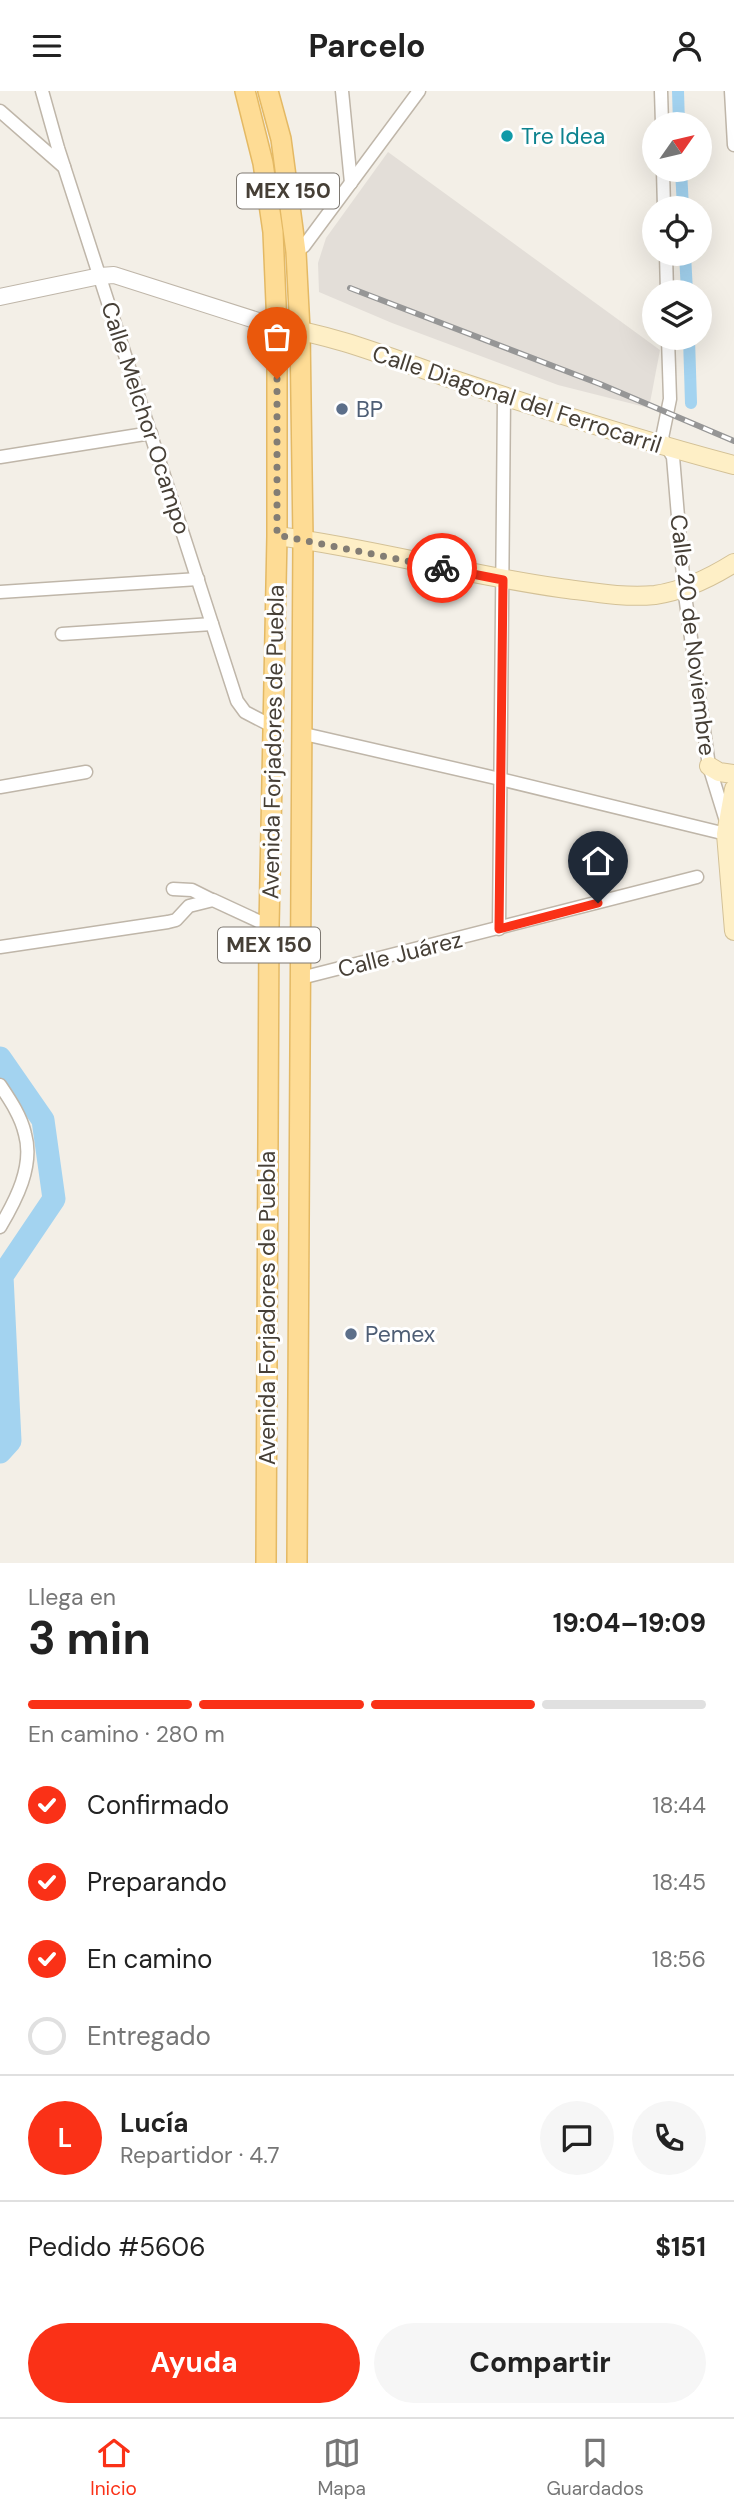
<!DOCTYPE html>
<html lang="es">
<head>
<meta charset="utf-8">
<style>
	body { margin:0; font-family:"DM Sans",sans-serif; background:#f6f6f6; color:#222; height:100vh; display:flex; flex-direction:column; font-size:26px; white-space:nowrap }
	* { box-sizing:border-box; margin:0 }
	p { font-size:23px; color:#767676 }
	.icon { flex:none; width:38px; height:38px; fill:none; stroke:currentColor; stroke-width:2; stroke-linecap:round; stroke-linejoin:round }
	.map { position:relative; height:1472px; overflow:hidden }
	.panel { display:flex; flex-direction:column; background:#fff; flex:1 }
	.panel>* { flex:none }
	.needle { width:46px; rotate:56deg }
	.fabs { position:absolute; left:642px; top:21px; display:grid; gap:14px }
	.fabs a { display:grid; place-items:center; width:70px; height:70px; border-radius:50%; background:#fff; box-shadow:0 7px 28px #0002; font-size:35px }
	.pin { position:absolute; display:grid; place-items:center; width:60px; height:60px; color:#fff; margin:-72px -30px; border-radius:50% 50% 50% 0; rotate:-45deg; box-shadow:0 0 7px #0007 }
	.pin .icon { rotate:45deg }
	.courier { position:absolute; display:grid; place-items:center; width:70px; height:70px; margin:-35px; border:5px solid #fa3117; border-radius:50%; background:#fff; color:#222; box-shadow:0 2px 9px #0007 }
	.overview em { font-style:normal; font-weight:700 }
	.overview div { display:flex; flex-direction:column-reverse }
	.overview { display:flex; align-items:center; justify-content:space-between; height:119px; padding:0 28px }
	h1 { font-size:46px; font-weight:700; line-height:52px }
	.bar { display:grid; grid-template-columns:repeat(4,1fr); gap:10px 7px; align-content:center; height:84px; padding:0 28px }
	.bar i { height:9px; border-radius:5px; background:#e0e0e0 }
	.bar .selected { background:#fa3117 }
	.bar p { grid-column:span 4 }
	.line { display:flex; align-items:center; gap:18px; padding:0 28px; border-top:2px solid #e0e0e0 }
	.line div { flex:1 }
	.round { display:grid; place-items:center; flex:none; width:74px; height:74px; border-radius:37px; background:#f6f6f6 }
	ol { padding:0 28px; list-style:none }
	li { display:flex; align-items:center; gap:21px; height:77px }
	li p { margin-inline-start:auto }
	li .icon { padding:7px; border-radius:50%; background:#fa3117; color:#fff; stroke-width:4 }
	li:last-child { color:#767676 }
	li i { width:38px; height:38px; border:4px solid #e0e0e0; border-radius:50% }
	.action { display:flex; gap:14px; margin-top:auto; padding:14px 28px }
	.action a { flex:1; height:80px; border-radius:42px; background:#fa3117; color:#fff; font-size:28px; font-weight:700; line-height:80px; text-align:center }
	.action a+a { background:#f6f6f6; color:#222 }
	header { display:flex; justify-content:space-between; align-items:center; height:91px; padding:0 28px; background:#fff; font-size:32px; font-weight:700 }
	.tabs { display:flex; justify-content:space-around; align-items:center; height:98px; border-top:2px solid #e0e0e0; background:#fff; font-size:19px; color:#767676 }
	.tabs a { display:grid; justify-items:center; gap:4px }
	.tabs .selected { color:#fa3117 }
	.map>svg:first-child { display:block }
	.industrial { fill:#e3ded8 }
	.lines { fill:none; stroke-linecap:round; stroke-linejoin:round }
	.canal { stroke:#a3d3f0; stroke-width:12 }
	.river { stroke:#a3d3f0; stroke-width:23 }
	.minor-casing { stroke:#bfb6a9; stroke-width:15 }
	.tertiary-casing { stroke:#bfb6a9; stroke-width:18 }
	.secondary-casing { stroke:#d3c197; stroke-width:20 }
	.primary-casing { stroke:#e4b964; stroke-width:22 }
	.minor { stroke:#fff; stroke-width:12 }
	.tertiary { stroke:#fff; stroke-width:16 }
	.secondary { stroke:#feefc6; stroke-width:18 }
	.primary { stroke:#fedc95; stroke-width:19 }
	.rail-casing { stroke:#969696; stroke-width:6 }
	.rail { stroke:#fff; stroke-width:3.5; stroke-dasharray:10; stroke-linecap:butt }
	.done { stroke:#837d74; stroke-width:7; stroke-dasharray:0 12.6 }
	.route { stroke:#fa3117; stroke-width:9 }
	.culture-dot { fill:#0f9aa8; stroke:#fff; stroke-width:2.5 }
	.service-dot { fill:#5c6f8a; stroke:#fff; stroke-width:2.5 }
	.labels { text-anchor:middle; stroke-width:6; stroke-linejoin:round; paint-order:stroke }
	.shield { fill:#fff; stroke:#7e7972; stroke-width:2 }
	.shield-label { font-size:21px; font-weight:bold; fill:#463f36 }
	.culture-label { font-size:23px; fill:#0d838f; stroke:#fff; text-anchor:start }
	.street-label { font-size:23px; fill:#463f36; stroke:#fff }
	.service-label { font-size:23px; fill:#4e5e75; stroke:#fff; text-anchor:start }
</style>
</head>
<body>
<header><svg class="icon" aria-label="menu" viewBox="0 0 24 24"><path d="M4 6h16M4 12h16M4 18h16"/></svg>Parcelo<svg class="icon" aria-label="person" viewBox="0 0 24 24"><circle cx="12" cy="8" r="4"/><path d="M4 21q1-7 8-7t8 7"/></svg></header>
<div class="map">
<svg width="734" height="1472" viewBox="0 0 734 1472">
	<rect width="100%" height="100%" fill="#f3efe7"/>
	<path class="industrial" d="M 388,61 L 660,259 L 649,317 L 558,294 L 392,232 L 319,201 L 318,172 L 326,147 Z"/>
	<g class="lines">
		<g class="canal">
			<path d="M 678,0 L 679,33"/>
			<path d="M 681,79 L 683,117"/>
			<path d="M 685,163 L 687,201"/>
			<path d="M 689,247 L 691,312"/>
		</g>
		<path class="river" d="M 0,967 L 43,1029 L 54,1108 L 2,1185 L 10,1350 L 0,1361"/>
		<defs>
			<g id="minor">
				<path d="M 42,0 L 58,57 L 237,610 L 245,621 L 274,636"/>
				<path d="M 342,0 L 351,92"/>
				<path d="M 661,0 L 662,33"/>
				<path d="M 731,0 L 734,54"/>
				<path d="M 0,20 L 64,76"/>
				<path d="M 663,79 L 664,117"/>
				<path d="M 296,161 L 304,155 L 419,0"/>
				<path d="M 666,163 L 667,201"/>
				<path d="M 668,247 L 670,308 L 662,347 L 673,366 L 684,497 L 709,675 L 726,730"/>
				<path d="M 0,366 L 151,342"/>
				<path d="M 0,501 L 198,488"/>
				<path d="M 62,543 L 212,533"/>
				<path d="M 300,642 L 500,688 L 726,743"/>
				<path d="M 0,696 L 86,681"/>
				<path d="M 173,798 L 192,799 L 212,809"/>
				<path d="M 499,838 L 504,306"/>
				<path d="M 0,856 L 168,831 L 176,829 L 189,815 L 213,809 L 269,835"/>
				<path d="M 301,887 L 697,786"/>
				<path d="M 0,994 C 10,1009 21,1025 25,1043 C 34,1075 16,1109 0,1136"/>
			</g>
			<path id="tertiary" d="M 0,206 L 100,185 L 114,184 L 277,236"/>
			<g id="secondary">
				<path d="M 277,236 C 337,244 395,269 452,288 C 545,319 639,349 734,374"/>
				<path d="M 277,445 C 372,457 465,484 560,497 C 592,501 623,507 655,504 C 684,500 710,487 734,472"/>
				<path d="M 709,675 L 719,681 L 734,683"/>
				<path d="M 734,698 L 726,743 L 734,840"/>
			</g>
			<g id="primary">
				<path d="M 245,0 L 263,72 L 273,141 L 277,236 L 277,445 L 269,835 L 266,1472"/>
				<path d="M 268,0 L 281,48 L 296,161 L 300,239 L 303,448 L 297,1472"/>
			</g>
		</defs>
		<use href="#minor" class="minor-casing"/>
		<use href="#tertiary" class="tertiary-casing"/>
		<use href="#secondary" class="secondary-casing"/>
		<use href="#primary" class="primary-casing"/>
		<use href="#minor" class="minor"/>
		<use href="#tertiary" class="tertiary"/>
		<use href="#secondary" class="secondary"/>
		<use href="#primary" class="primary"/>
		<defs>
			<path id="rail" d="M 350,197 L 600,293 L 734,350"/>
		</defs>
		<use href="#rail" class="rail-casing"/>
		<use href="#rail" class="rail"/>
	</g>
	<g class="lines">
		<path class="done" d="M 277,288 L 277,444 L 442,477"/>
		<path class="route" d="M 442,477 L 503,489 L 499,838 L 598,812"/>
	</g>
	<circle class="culture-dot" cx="507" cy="45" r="7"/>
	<g class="service-dot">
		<circle cx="342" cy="318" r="7"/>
		<circle cx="351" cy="1243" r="7"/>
	</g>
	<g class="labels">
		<g class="shield">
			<rect x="237" y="82.5" width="102" height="35" rx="5"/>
			<rect x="218" y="836.5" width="102" height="35" rx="5"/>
		</g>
		<g class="shield-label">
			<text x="288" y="107">MEX 150</text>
			<text x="269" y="861">MEX 150</text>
		</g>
		<g class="culture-label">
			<text x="521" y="53">Tre Idea</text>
		</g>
		<g class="street-label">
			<text transform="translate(517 308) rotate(18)" y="8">Calle Diagonal del Ferrocarril</text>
			<text transform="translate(146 327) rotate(72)" y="8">Calle Melchor Ocampo</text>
			<text transform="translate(693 544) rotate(83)" y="8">Calle 20 de Noviembre</text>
			<text transform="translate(273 651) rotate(-89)" y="8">Avenida Forjadores de Puebla</text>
			<text transform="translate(400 863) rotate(-14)" y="8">Calle Juárez</text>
			<text transform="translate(267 1217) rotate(-90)" y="8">Avenida Forjadores de Puebla</text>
		</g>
		<g class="service-label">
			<text x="356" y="326">BP</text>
			<text x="365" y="1251">Pemex</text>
		</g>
	</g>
</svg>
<div class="fabs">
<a><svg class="needle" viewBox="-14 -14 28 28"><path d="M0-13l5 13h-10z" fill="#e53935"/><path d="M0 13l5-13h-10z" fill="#767676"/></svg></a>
<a><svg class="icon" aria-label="locate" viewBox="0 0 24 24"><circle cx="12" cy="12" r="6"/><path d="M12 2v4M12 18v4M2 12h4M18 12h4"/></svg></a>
<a><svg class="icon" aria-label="layers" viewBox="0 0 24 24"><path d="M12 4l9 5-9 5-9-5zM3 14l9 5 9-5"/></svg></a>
</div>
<div class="pin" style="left:277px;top:288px;background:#ea580c"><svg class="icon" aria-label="bag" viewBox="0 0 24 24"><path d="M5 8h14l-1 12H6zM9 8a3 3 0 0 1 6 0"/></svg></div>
<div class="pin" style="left:598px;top:812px;background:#1f2937"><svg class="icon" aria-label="home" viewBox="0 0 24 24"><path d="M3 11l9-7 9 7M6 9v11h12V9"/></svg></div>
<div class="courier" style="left:442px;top:477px"><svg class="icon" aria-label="bike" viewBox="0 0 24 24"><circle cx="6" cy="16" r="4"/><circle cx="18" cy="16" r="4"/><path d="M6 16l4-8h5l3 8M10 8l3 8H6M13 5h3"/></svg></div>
</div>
<section class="panel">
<div class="overview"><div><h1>3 min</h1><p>Llega en</p></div><em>19:04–19:09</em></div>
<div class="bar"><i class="selected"></i><i class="selected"></i><i class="selected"></i><i></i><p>En camino · 280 m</p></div>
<ol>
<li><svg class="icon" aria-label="check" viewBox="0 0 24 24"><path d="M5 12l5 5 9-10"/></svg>Confirmado<p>18:44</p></li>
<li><svg class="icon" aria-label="check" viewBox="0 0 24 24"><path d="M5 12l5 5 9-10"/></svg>Preparando<p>18:45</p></li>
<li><svg class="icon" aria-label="check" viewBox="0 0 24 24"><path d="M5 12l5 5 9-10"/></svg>En camino<p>18:56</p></li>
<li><i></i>Entregado</li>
</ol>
<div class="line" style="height:126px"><b class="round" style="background:#fa3117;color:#fff">L</b><div><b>Lucía</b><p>Repartidor · 4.7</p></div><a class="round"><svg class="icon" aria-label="chat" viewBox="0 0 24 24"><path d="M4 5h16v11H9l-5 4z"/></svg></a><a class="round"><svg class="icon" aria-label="phone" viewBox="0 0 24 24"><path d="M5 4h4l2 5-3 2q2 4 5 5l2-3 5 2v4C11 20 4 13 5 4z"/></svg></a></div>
<div class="line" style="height:91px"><div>Pedido #5606</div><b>$151</b></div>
<div class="action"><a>Ayuda</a><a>Compartir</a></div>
</section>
<nav class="tabs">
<a class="selected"><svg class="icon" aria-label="home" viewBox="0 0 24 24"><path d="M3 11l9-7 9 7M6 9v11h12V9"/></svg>Inicio</a>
<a><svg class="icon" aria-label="map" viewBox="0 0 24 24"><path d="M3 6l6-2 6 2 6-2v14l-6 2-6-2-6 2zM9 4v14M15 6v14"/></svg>Mapa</a>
<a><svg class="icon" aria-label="saved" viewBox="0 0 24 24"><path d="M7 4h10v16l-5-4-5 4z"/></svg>Guardados</a>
</nav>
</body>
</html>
